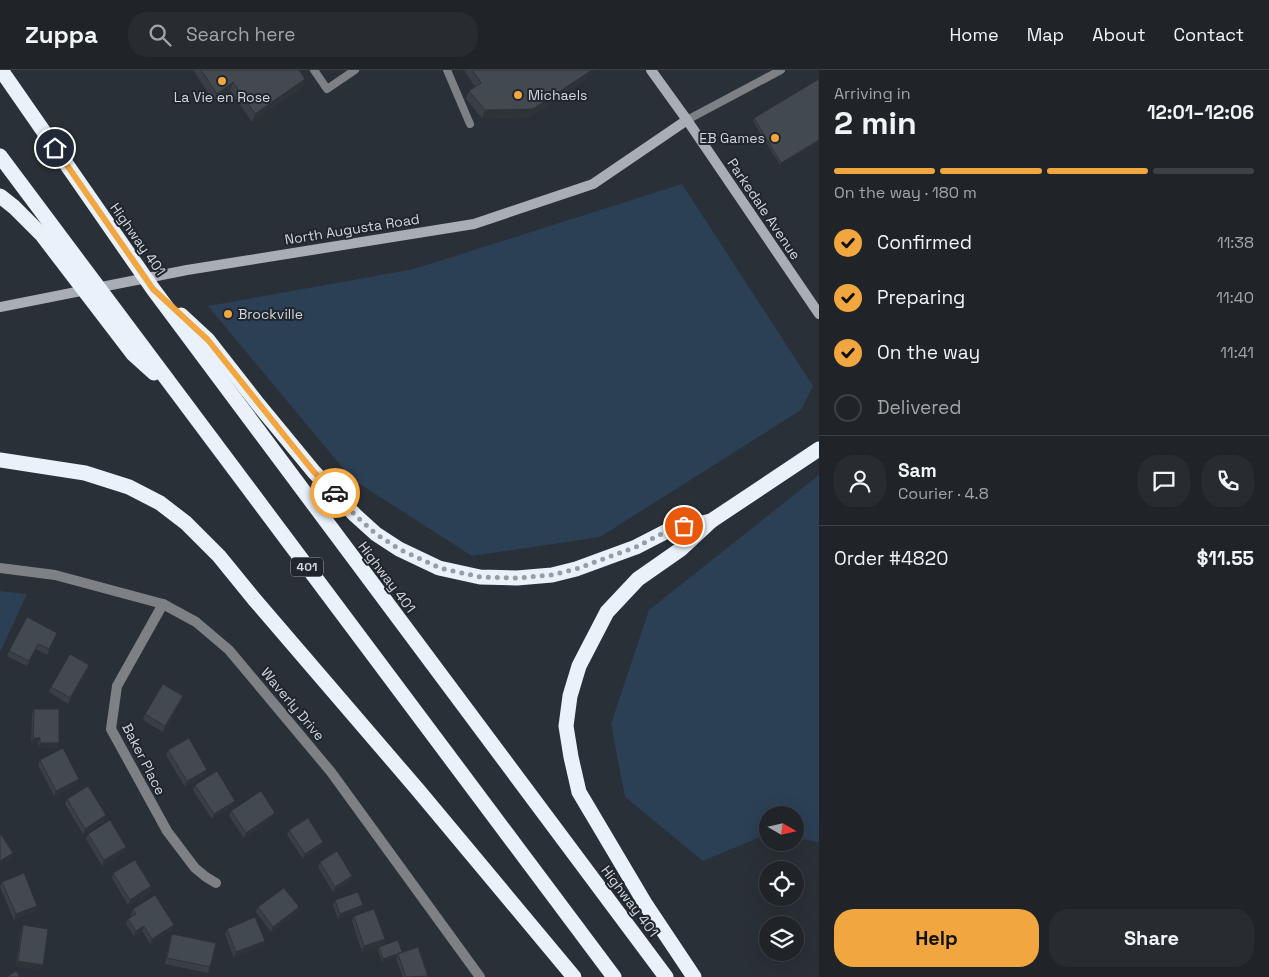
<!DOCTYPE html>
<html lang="en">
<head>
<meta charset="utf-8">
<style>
	body { margin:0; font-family:"Space Grotesk",sans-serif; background:#282c31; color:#f1f3f6; height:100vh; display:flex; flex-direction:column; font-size:19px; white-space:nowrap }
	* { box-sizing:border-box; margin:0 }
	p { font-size:16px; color:#a2a4a8 }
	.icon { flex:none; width:28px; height:28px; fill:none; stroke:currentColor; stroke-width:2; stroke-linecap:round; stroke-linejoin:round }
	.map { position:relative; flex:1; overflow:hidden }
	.side { display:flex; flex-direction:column; background:#202429; width:450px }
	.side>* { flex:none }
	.needle { width:32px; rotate:99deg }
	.fabs { position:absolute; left:759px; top:736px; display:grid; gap:10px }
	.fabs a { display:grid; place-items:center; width:45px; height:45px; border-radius:50%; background:#202429; box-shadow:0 5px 20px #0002,0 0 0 1px #3d4146; font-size:25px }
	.pin { position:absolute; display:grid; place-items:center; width:42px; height:42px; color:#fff; margin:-21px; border:2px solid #fff; border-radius:50%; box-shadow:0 1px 5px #0007 }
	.courier { position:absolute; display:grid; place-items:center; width:50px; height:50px; margin:-25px; border:4px solid #f1a63f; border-radius:50%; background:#fff; color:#222; box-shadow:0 1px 6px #0007 }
	.head em { font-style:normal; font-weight:700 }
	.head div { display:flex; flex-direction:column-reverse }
	.head { display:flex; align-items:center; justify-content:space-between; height:85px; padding:0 15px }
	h1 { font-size:32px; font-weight:700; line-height:38px }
	.bar { display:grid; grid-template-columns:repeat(4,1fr); gap:8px 5px; align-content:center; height:60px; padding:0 15px }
	.bar i { height:6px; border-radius:4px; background:#3d4146 }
	.bar .on { background:#f1a63f }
	.bar p { grid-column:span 4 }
	.line { display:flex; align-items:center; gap:12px; padding:0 15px; border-top:1px solid #3d4146 }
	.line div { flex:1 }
	.round { display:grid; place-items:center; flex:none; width:52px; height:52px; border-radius:20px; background:#282c31 }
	ol { padding:0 15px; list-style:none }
	li { display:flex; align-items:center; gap:15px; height:55px }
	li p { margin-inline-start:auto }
	li .icon { padding:5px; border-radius:50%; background:#f1a63f; color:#111; stroke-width:4 }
	li:last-child { color:#a2a4a8 }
	li i { width:28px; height:28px; border:2px solid #3d4146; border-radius:50% }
	.action { display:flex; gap:10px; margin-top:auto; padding:10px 15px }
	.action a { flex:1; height:58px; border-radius:20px; background:#f1a63f; color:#111; font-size:20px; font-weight:700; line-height:58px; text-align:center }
	.action a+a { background:#282c31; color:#f1f3f6 }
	header { display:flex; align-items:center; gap:30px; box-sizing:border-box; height:70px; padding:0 25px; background:#202429; border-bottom:1px solid #3d4146 }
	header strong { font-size:24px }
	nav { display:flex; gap:28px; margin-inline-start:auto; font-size:18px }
	.search { width:350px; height:45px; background:#282c31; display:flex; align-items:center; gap:12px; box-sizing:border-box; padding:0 18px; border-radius:20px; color:#a2a4a8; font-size:19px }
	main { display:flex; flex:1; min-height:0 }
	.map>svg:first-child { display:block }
	.green { fill:#2b3f55 }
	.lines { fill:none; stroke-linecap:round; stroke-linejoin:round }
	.lane { stroke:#7d8084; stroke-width:8 }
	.street { stroke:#7d8084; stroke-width:10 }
	.secondary { stroke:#a9aeb4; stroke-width:10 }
	.highway { stroke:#e9f1fa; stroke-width:15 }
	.wall { fill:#393f45 }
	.shaded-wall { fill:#2e3338 }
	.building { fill:#424950; stroke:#2e3338 }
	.done { stroke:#989da2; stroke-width:5; stroke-dasharray:0 9 }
	.route { stroke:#f1a63f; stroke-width:6 }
	.poi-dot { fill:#f1a63f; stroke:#20262d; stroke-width:2 }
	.labels { text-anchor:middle; stroke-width:4; stroke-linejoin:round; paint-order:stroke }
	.shield { fill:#20262d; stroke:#9da2a8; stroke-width:1 }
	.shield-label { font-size:12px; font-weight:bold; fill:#d3d7dc }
	.poi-label { font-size:14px; fill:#d3d7dc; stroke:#20262d; text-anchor:start }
	.street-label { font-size:14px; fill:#d3d7dc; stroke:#20262d }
</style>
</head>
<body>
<header>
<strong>Zuppa</strong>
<div class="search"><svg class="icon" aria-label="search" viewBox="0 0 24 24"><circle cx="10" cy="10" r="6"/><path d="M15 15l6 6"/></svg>Search here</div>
<nav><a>Home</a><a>Map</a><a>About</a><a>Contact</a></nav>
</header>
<main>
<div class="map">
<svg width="819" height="907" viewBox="0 0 819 907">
	<rect width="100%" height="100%" fill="#2a3037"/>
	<g class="green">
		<path d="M 682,114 L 813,316 L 801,340 L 600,467 L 472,486 L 352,409 L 208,236 L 414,199 Z"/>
		<path d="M 819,405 L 819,772 L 795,768 L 795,745 L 768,745 L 767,764 L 703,791 L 625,727 L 611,654 L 649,540 Z"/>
		<path d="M 0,521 L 27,524 L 0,582 Z"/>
	</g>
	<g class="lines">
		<g class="lane">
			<path d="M 314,0 L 327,19 L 355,0"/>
			<path d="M 447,0 L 470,54"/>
			<path d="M 687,50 L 781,0"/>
		</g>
		<g class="street">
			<path d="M 0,498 L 55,505 L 163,534 L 196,552 L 229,580 L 331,702 L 480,907"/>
			<path d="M 163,534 L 117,616 L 111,659 L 167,761 L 195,798 L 206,807 L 216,813"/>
		</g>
		<g class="secondary">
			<path d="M 651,0 L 687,50 L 819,244"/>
			<path d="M 0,237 L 187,200 L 474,154 L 593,114 L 687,50"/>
		</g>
		<g class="highway">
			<path d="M 1,0 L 153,219 L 666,907"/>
			<path d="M 0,86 L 614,907"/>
			<path d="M 0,126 L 14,137 L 42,165 L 133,284 L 154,303"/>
			<path d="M 181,245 L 208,270 L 258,334 L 314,402 L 355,445 L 376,464 L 399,479 L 439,498 L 480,507 L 517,508 L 552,505 L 576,499 L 636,477 L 671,459 L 711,451"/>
			<path d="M 0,390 L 85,403 L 129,417 L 160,433 L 186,453 L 219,486 L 254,529 L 418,720 L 574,907"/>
			<path d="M 694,907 L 646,835 L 579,722 L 571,687 L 566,656 L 570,626 L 579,596 L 607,542 L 638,509 L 681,479 L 711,451 L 819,379"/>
		</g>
	</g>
	<g class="wall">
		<path d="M 193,0 L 299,0 L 302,17 L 252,52 L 230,20 L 214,31 Z"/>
		<path d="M 464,0 L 595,0 L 593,5 L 530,47 L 482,48 L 466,29 L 469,21 L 475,17 Z"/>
		<path d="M 819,9 L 780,95 L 753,51 L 754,48 Z"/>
		<path d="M 57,563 L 47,585 L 36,579 L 27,596 L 7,586 L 9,581 Z"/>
		<path d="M 89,595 L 87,601 L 68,634 L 49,622 L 51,617 Z"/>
		<path d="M 183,626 L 181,632 L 163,662 L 143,650 L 145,644 Z"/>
		<path d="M 34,639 L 59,673 L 57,678 L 38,678 L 38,673 L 31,673 L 32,644 Z"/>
		<path d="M 168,680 L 207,700 L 205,705 L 185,717 L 166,685 Z"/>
		<path d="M 40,690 L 77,714 L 54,726 L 38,695 Z"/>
		<path d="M 195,715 L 233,736 L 212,749 L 193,720 Z"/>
		<path d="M 67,729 L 106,745 L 104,751 L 83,764 L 65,734 Z"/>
		<path d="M 231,741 L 273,748 L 244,768 L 229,746 Z"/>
		<path d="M 289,760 L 323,772 L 321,777 L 303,789 L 287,765 Z"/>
		<path d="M 88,764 L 124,782 L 102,796 L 86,769 Z"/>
		<path d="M 320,792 L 352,806 L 350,812 L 333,822 L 318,797 Z"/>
		<path d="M 113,803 L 151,816 L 150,822 L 128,835 L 112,808 Z"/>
		<path d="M 2,812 L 37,836 L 35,841 L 14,850 L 0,817 Z"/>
		<path d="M 335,830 L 361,841 L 338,849 L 333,835 Z"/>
		<path d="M 258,837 L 297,843 L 271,862 L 256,842 Z"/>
		<path d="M 133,839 L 172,860 L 150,874 L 142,861 L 134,866 L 126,854 L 128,849 L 132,846 L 131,845 Z"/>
		<path d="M 354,846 L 385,869 L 383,874 L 362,882 L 352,851 Z"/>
		<path d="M 23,855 L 41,900 L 16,896 L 21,861 Z"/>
		<path d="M 227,859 L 265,871 L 263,876 L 234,888 L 225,864 Z"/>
		<path d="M 172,864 L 210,897 L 208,903 L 165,894 L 170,869 Z"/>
		<path d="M 379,877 L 402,882 L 427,907 L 403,907 L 396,889 L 397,886 L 382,892 L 378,880 Z"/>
	</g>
	<g class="shaded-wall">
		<path d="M 592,0 L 595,0 L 593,5 L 530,47 L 482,48 L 485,40 Z"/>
		<path d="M 305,9 L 302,17 L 252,52 L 255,44 Z"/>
		<path d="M 233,12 L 230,20 L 214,31 L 217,24 Z"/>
		<path d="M 819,70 L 819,72 L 780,95 L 781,93 Z"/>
		<path d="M 89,595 L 87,601 L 68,634 L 70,628 Z"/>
		<path d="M 183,626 L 181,632 L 163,662 L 165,656 Z"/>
		<path d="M 33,668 L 40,668 L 38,673 L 31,673 Z"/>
		<path d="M 40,673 L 59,673 L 57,678 L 38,678 Z"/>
		<path d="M 207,700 L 205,705 L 185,717 L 187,711 Z"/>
		<path d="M 79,709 L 77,714 L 54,726 L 56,721 Z"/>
		<path d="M 235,731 L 233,736 L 212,749 L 214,744 Z"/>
		<path d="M 275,743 L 273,748 L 244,768 L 246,763 Z"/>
		<path d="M 106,745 L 104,751 L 83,764 L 85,759 Z"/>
		<path d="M 323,772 L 321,777 L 303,789 L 305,784 Z"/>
		<path d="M 126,777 L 124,782 L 102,796 L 104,790 Z"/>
		<path d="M 13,783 L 11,788 L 0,795 L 0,791 Z"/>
		<path d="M 352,806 L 350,812 L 333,822 L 335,817 Z"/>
		<path d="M 151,816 L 150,822 L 128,835 L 130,830 Z"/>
		<path d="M 363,835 L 361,841 L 338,849 L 340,844 Z"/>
		<path d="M 37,836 L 35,841 L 14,850 L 16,844 Z"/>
		<path d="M 299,837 L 297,843 L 271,862 L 273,857 Z"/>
		<path d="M 174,855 L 172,860 L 150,874 L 152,869 Z"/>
		<path d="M 144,856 L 142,861 L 134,866 L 136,861 Z"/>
		<path d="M 385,869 L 383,874 L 362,882 L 364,876 Z"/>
		<path d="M 265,871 L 263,876 L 234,888 L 236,882 Z"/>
		<path d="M 398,884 L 397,886 L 382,892 L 383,889 Z"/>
		<path d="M 18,891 L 43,895 L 41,900 L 16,896 Z"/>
	</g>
	<g class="building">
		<path d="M 201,0 L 299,0 L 305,9 L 255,44 L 233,12 L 217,24 Z"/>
		<path d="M 472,0 L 592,0 L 533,39 L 485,40 L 469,21 L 481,13 Z"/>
		<path d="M 819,9 L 819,70 L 781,93 L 754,48 Z"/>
		<path d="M 27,547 L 57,563 L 49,579 L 38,574 L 29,591 L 9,581 Z"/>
		<path d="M 70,584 L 89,595 L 70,628 L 51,617 Z"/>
		<path d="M 163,614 L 183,626 L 165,656 L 145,644 Z"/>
		<path d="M 34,639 L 59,639 L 59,673 L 40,673 L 40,668 L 33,668 Z"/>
		<path d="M 189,668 L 207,700 L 187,711 L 168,680 Z"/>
		<path d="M 63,678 L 79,709 L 56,721 L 40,690 Z"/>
		<path d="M 217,701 L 235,731 L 214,744 L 195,715 Z"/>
		<path d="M 88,716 L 106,745 L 85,759 L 67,729 Z"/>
		<path d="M 261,721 L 275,743 L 246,763 L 231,741 Z"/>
		<path d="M 308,748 L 323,772 L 305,784 L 289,760 Z"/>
		<path d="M 110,750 L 126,777 L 104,790 L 88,764 Z"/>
		<path d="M 0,763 L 13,783 L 0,791 Z"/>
		<path d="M 337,781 L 352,806 L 335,817 L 320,792 Z"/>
		<path d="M 135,790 L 151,816 L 130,830 L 113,803 Z"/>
		<path d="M 24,803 L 37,836 L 16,844 L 2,812 Z"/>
		<path d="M 284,818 L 299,837 L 273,857 L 258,837 Z"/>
		<path d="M 358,822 L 363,835 L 340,844 L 335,830 Z"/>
		<path d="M 155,825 L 174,855 L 152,869 L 144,856 L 136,861 L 128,849 L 136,844 L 133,839 Z"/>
		<path d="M 374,839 L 385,869 L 364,876 L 354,846 Z"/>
		<path d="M 255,847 L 265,871 L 236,882 L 227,859 Z"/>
		<path d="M 23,855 L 48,859 L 43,895 L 18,891 Z"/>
		<path d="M 172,864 L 216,873 L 210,897 L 167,888 Z"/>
		<path d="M 398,870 L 402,882 L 383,889 L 379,877 Z"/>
		<path d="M 418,877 L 428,906 L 406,907 L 398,884 Z"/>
		<path d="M 16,901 L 20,907 L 7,907 Z"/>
	</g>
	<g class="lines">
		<path class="done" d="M 335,423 L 355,445 L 376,464 L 399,479 L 440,498 L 480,507 L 517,508 L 552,505 L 576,499 L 636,477 L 671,459 L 684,456"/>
		<path class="route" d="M 55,78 L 153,219 L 208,270 L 292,375 L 314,402 L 335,423"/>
	</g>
	<g class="poi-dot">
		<circle cx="222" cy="11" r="5"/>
		<circle cx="518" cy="25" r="5"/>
		<circle cx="775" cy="68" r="5"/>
		<circle cx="228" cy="244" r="5"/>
	</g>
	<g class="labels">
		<rect class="shield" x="291" y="487.5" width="32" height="19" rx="4"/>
		<g class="shield-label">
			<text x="307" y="501">401</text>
		</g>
		<g class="poi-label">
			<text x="528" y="30">Michaels</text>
			<text x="222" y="32" text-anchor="middle">La Vie en Rose</text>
			<text x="765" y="73" text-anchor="end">EB Games</text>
			<text x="238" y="249">Brockville</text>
		</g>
		<g class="street-label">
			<text transform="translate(764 139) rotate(56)" y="5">Parkedale Avenue</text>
			<text transform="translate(352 159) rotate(-9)" y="5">North Augusta Road</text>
			<text transform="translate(138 169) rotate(55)" y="5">Highway 401</text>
			<text transform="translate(387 507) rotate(53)" y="5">Highway 401</text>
			<text transform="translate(293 634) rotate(50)" y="5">Waverly Drive</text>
			<text transform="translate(144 689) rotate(63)" y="5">Baker Place</text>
			<text transform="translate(630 831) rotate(53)" y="5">Highway 401</text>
		</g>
	</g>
</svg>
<div class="fabs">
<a><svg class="needle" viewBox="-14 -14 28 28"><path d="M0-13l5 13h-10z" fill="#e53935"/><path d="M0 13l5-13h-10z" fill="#a2a4a8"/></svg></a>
<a><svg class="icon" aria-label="locate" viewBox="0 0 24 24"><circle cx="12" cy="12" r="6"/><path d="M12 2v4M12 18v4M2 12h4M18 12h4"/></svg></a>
<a><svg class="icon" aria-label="layers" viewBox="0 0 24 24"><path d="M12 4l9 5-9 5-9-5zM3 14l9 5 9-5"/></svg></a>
</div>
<div class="pin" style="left:684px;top:456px;background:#ea580c"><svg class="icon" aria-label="bag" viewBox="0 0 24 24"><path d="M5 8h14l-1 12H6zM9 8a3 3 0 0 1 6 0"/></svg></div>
<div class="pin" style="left:55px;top:78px;background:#1f2937"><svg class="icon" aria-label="home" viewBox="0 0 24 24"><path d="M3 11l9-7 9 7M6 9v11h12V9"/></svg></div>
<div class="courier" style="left:335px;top:423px"><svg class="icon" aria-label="car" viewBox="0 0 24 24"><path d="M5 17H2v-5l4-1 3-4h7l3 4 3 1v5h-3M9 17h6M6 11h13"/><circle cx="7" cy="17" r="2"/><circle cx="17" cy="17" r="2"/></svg></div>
</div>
<section class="side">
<div class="head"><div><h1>2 min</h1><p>Arriving in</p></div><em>12:01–12:06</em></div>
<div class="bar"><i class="on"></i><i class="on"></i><i class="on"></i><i></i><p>On the way · 180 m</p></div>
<ol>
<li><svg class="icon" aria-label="check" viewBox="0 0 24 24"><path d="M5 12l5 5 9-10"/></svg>Confirmed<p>11:38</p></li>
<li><svg class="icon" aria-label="check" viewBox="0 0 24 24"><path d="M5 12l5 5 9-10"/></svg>Preparing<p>11:40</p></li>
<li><svg class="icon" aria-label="check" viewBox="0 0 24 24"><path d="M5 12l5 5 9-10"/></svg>On the way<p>11:41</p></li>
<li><i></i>Delivered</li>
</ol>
<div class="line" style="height:90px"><a class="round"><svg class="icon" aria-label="person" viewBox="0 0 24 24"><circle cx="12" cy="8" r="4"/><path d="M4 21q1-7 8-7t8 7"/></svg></a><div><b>Sam</b><p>Courier · 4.8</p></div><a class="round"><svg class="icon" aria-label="chat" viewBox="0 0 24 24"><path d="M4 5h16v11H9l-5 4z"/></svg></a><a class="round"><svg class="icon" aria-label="phone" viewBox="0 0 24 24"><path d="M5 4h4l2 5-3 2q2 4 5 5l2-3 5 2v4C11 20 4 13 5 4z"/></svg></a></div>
<div class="line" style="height:65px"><div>Order #4820</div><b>$11.55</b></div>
<div class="action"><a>Help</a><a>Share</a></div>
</section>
</main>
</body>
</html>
